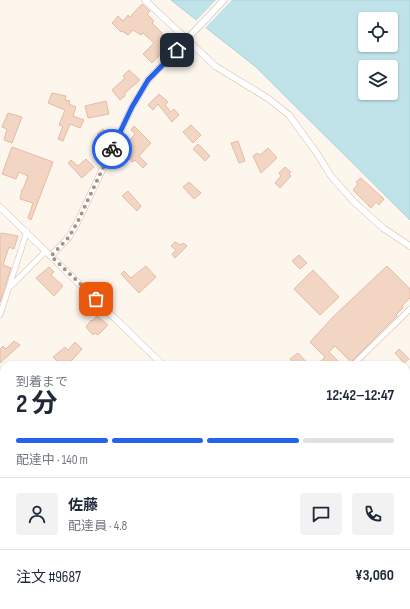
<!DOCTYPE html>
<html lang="ja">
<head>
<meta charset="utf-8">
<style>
	body { margin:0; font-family:"Sofia Sans Condensed","Noto Sans JP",sans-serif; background:#f2f2f3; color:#1f2937; height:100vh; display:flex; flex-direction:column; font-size:15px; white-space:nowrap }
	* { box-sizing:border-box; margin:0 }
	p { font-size:13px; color:#747a83 }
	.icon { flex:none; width:22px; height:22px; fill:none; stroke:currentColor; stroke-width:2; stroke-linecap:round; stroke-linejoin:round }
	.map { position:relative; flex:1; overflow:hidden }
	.drawer { position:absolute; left:0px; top:361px; width:410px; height:248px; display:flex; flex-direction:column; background:#fff; border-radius:12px 12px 0 0; box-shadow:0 1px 3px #0004 }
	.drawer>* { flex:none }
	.tools { position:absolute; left:358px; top:12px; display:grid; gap:8px }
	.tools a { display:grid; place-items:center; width:40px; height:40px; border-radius:4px; background:#fff; box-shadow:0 1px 3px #0004; font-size:20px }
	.pin { position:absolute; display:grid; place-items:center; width:34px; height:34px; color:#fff; margin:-17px; border-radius:8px; box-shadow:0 2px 6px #0006 }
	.courier { position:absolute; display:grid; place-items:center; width:40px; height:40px; margin:-20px; border:3px solid #2563eb; border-radius:50%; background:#fff; color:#222; box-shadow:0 1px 5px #0007 }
	.overview em { font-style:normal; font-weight:700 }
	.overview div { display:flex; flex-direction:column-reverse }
	.overview { display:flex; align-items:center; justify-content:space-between; height:68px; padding:0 16px }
	h1 { font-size:26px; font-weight:700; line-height:30px }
	.bar { display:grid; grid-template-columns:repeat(4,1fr); gap:6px 4px; align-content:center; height:48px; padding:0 16px }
	.bar i { height:5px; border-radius:3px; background:#e0e1e3 }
	.bar .active { background:#2563eb }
	.bar p { grid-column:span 4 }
	.line { display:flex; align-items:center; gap:10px; padding:0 16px; border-top:1px solid #e0e1e3 }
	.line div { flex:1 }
	.round { display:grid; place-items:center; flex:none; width:42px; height:42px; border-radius:4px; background:#f2f2f3 }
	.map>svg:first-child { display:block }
	.education { fill:#f3e8fa }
	.green { fill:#d8ecc9 }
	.water { fill:#bfe3e8; stroke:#a5d3da; fill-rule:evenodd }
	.pier { fill:#fdf6ec }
	.building { fill:#f3d5c3; stroke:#e6bba3 }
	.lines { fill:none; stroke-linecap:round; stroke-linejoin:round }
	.service-casing { stroke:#d1beb0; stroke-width:3.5 }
	.minor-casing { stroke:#d1beb0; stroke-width:6 }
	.tertiary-casing { stroke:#d1beb0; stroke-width:7 }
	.service { stroke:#fff; stroke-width:2.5 }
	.minor { stroke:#fff; stroke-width:5 }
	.tertiary { stroke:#fff; stroke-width:6 }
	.done { stroke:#a89285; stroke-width:4; stroke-dasharray:0 7.2 }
	.route { stroke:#2563eb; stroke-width:5 }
</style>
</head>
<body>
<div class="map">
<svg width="410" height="609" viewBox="0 0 410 609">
	<rect width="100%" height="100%" fill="#fdf6ec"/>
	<path class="education" d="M 117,605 L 215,605 L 219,609 L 112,609 Z"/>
	<path class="green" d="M 124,605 L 179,605 L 175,609 L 128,609 Z"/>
	<path class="water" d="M 171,0 L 410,0 L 410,220 L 256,67 ZM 365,19 L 391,19 L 391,45 L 365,45 ZM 365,67 L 391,67 L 391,93 L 365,93 Z"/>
	<path class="pier" d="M 216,0 L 232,0 L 204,29 L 195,22 Z"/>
	<g class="building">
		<path d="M 142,4 L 150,11 L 147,14 L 154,21 L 152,23 L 172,43 L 152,63 L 143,54 L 154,43 L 143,33 L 141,35 L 133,30 L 128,35 L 122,31 L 121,32 L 112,23 L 118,16 L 123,21 L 128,15 L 130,17 Z"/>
		<path d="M 129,70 L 140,80 L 125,93 L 125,96 L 120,100 L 112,90 L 125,78 L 123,76 Z"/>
		<path d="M 52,93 L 66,96 L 65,100 L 70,101 L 69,104 L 76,107 L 73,116 L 84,120 L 80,128 L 70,124 L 63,141 L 58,139 L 63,126 L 59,125 L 65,110 L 48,103 Z"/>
		<path d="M 159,94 L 168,102 L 165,105 L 171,112 L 174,109 L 179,115 L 172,122 L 158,104 L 153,110 L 148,105 Z"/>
		<path d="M 106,101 L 109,114 L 88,118 L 85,106 Z"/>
		<path d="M 8,113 L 22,117 L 12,143 L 4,140 L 7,129 L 2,127 Z"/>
		<path d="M 191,125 L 201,135 L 193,143 L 183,132 Z"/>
		<path d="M 134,126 L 151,143 L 139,156 L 147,164 L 143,168 L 135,160 L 133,162 L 120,152 L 135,134 L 131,130 Z"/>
		<path d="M 103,129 L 110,136 L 104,141 L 97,134 Z"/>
		<path d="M 238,141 L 245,161 L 239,163 L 231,143 Z"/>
		<path d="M 198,144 L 210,156 L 205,161 L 193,149 Z"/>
		<path d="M 12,147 L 53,162 L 31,220 L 28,218 L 33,203 L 20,199 L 22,189 L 23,189 L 28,176 L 19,172 L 16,179 L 2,174 Z"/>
		<path d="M 268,148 L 277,158 L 261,173 L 253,156 L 257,153 L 260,155 Z"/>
		<path d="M 86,159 L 94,167 L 82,178 L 68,163 L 71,160 L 78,166 Z"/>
		<path d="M 285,167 L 291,172 L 289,174 L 291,176 L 280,188 L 275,183 L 281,176 L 279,173 Z"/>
		<path d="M 361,178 L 384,199 L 379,205 L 376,202 L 371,208 L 353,190 L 358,184 L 356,182 Z"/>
		<path d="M 189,182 L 201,193 L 194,199 L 183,187 Z"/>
		<path d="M 128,191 L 141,206 L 137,211 L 122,196 Z"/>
		<path d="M 2,233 L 18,236 L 14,249 L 9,247 L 3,265 L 11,268 L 0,302 L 0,234 Z"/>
		<path d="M 175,242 L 181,245 L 183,243 L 187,246 L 175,258 L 172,254 L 176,250 L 171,246 Z"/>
		<path d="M 299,255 L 307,263 L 300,269 L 292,261 Z"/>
		<path d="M 146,266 L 156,277 L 139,293 L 121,274 L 124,271 L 131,278 Z"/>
		<path d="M 387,266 L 410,289 L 410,298 L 402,306 L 403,308 L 396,315 L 397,316 L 351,362 L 335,346 L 329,352 L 342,365 L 317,365 L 325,357 L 310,342 L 334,316 Z"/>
		<path d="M 49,267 L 54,272 L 51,275 L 63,286 L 54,296 L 36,278 Z"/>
		<path d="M 313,270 L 339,297 L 320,315 L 294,289 Z"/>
		<path d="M 97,316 L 108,325 L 98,335 L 95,333 L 93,335 L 86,327 L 91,320 L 92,321 Z"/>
		<path d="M 14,341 L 20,345 L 0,363 L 0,349 L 3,346 L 6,349 Z"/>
		<path d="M 75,342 L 82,349 L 74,358 L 67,365 L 53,365 L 57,361 L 53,357 L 65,347 L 68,350 Z"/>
		<path d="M 399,349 L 409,359 L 404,363 L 395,353 Z"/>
		<path d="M 298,353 L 309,365 L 296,365 L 290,359 Z"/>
	</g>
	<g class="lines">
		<defs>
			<g id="service">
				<path d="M 0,526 L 4,522"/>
				<path d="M 0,542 L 4,540"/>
				<path d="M 0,574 L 4,572"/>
				<path d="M 32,605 L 34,609"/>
				<path d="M 3,609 L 9,605"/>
			</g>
			<g id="minor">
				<path d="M 11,286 L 46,251"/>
				<path d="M 0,315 L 27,231"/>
				<path d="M 353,365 L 410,309"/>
				<path d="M 0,447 L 4,450"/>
				<path d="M 406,476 L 410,480"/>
				<path d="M 406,597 L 410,593"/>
				<path d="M 101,605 L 105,609"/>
				<path d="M 110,609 L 114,605"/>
				<path d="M 245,609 L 249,605"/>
			</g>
			<g id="tertiary">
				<path d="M 145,0 L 215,66 L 269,99 L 289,115 L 316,152 L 331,176 L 353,201 L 383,228 L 410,246"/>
				<path d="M 0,207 L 163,365"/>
				<path d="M 51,256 L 69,237 L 78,221 L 132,107 L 148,80 L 224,0"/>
				<path d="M 403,605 L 407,609"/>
				<path d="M 394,609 L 398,605"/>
			</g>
		</defs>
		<use href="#service" class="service-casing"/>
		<use href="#minor" class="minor-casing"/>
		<use href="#tertiary" class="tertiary-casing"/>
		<use href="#service" class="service"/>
		<use href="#minor" class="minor"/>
		<use href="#tertiary" class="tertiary"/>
	</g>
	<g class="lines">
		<path class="done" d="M 96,299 L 51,256 L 69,237 L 78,221 L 112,149"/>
		<path class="route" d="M 112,149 L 132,107 L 148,80 L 177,50"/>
	</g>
</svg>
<div class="tools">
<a><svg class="icon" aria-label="locate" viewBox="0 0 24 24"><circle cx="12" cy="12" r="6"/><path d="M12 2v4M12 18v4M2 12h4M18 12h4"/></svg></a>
<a><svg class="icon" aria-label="layers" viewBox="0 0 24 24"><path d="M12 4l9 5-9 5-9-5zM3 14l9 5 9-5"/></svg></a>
</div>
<div class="pin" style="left:96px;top:299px;background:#ea580c"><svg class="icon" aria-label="bag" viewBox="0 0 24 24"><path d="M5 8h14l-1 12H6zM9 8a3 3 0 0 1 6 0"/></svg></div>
<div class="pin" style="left:177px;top:50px;background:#1f2937"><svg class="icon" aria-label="home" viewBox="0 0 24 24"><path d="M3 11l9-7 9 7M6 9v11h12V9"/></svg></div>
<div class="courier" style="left:112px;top:149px"><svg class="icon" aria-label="bike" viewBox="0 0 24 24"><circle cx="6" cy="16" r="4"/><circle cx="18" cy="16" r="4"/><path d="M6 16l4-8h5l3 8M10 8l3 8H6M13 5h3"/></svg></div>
<section class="drawer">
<div class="overview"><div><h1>2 分</h1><p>到着まで</p></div><em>12:42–12:47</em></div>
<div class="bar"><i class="active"></i><i class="active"></i><i class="active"></i><i></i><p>配達中 · 140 m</p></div>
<div class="line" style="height:72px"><a class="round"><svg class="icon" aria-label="person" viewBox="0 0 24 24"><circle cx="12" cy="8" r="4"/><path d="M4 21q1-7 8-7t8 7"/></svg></a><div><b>佐藤</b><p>配達員 · 4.8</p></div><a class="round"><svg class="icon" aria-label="chat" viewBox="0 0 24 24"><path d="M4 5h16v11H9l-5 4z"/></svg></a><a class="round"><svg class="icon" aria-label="phone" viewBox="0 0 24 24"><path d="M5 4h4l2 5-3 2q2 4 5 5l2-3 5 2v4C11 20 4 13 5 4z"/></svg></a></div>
<div class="line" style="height:52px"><div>注文 #9687</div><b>¥3,060</b></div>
</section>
</div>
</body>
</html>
